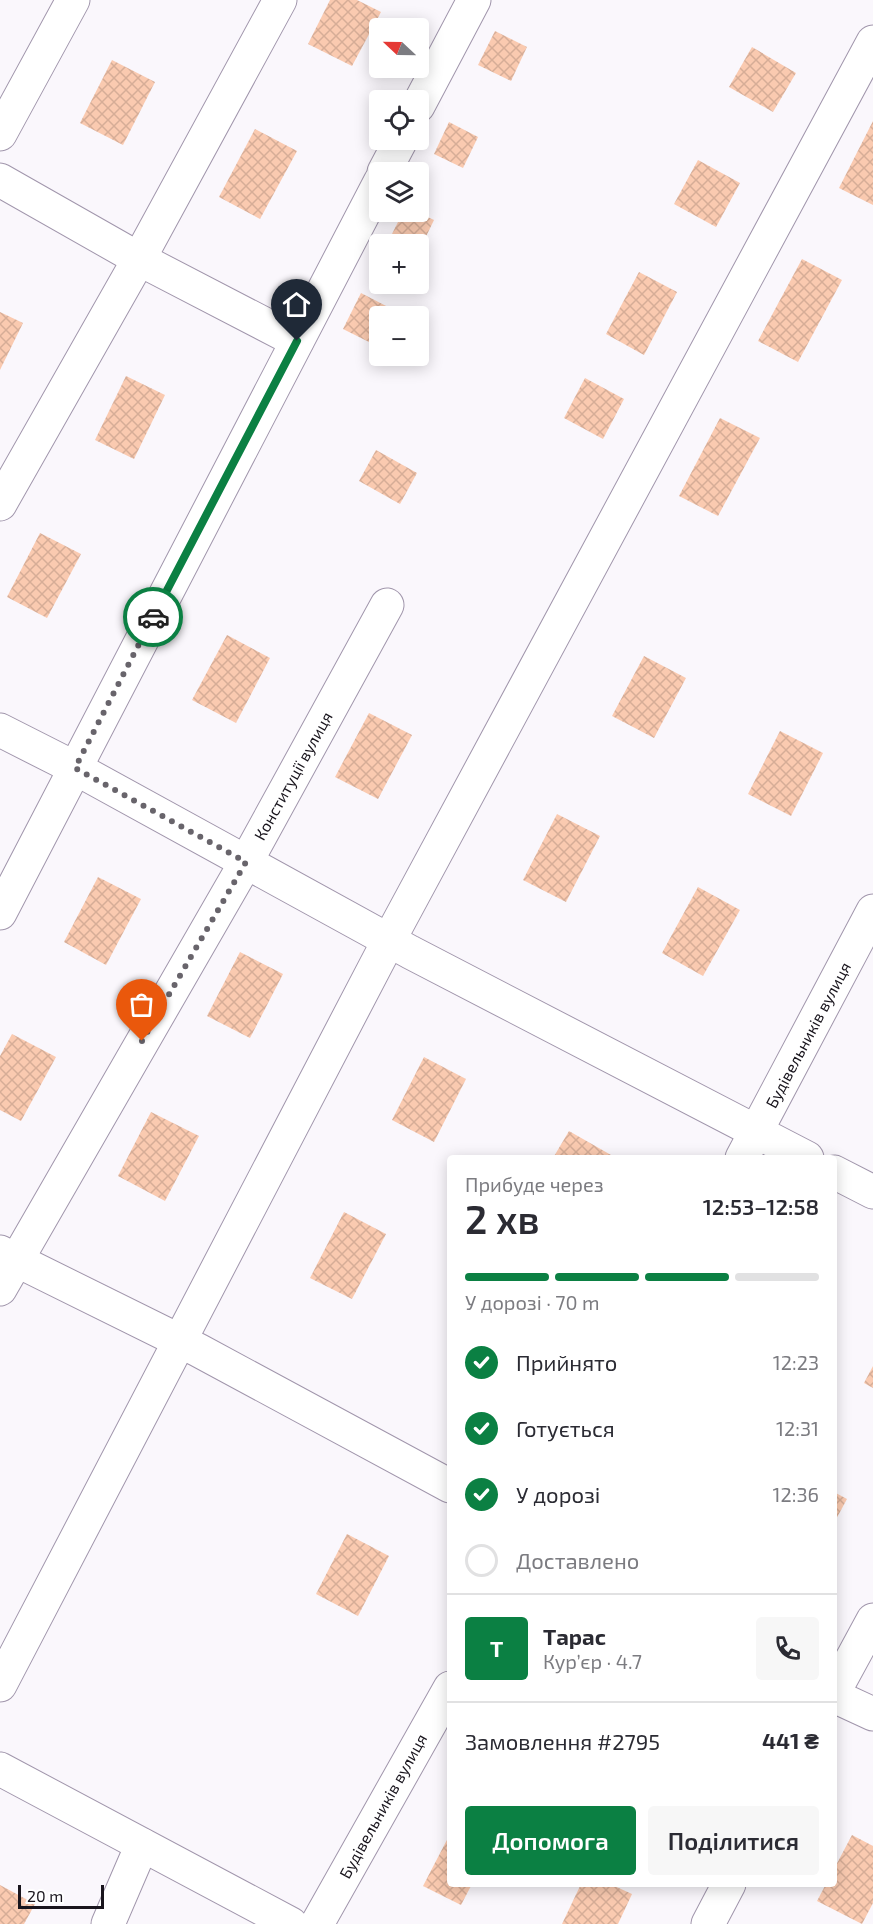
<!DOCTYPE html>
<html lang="uk">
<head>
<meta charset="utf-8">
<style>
	body { margin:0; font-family:"Exo 2",sans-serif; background:#f7f7f7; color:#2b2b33; height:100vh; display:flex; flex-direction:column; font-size:22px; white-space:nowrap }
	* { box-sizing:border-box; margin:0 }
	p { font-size:20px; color:#7c7c81 }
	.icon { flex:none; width:33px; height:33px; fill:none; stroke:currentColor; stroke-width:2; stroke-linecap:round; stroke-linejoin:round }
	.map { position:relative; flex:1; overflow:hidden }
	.side { position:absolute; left:447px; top:1155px; width:390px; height:732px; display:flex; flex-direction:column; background:#fff; border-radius:6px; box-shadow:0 3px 15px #0003 }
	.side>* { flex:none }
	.needle { width:39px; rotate:292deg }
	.tools { position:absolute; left:369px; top:18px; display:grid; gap:12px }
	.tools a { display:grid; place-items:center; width:60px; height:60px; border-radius:6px; background:#fff; box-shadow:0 3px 15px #0003; font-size:30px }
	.scale { position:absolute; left:18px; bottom:15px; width:86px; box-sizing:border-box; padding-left:6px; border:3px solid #19151d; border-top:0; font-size:16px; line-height:21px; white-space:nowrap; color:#19151d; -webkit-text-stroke:4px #fff; paint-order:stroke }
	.pin { position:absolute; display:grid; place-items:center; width:51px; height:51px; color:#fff; margin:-62px -26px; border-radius:50% 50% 50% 0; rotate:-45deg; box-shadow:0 0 6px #0007 }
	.pin .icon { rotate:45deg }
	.courier { position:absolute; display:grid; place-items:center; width:60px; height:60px; margin:-30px; border:4px solid #0b8043; border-radius:50%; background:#fff; color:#222; box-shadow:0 2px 8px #0007 }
	.headline em { font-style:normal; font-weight:600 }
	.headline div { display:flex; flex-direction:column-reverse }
	.headline { display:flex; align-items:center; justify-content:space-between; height:102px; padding:0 18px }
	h1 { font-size:39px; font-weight:600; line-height:45px }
	.bar { display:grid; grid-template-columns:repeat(4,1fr); gap:9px 6px; align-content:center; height:72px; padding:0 18px }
	.bar i { height:8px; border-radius:4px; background:#e1e1e2 }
	.bar .on { background:#0b8043 }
	.bar p { grid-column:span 4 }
	.line { display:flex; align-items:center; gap:15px; padding:0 18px; border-top:2px solid #e1e1e2 }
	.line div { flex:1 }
	.round { display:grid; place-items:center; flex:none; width:63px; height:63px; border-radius:6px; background:#f7f7f7 }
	ol { padding:0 18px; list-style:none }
	li { display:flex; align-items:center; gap:18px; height:66px }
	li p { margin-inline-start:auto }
	li .icon { padding:6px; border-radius:50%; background:#0b8043; color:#fff; stroke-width:4 }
	li:last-child { color:#7c7c81 }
	li i { width:33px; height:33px; border:3px solid #e1e1e2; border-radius:50% }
	.button { display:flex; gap:12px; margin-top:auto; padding:12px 18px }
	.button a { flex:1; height:69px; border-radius:6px; background:#0b8043; color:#fff; font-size:24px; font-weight:600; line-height:69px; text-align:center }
	.button a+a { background:#f7f7f7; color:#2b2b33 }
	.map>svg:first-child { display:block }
	.building { fill:url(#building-cross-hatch) }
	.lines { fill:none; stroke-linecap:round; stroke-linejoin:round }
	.minor-casing { stroke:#a196ac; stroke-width:35 }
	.minor { stroke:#fff; stroke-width:33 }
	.done { stroke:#68646b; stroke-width:6; stroke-dasharray:0 10.8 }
	.route { stroke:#0b8043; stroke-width:8 }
	.labels { text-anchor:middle; stroke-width:5; stroke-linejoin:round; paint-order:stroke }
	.street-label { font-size:16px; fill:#19151d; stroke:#fff }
</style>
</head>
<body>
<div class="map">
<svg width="873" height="1924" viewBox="0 0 873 1924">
	<defs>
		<pattern id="building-cross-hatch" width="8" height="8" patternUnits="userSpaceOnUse" patternTransform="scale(1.5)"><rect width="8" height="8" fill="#facab0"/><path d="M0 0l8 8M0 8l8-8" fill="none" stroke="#d6ad97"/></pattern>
	</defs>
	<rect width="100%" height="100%" fill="#faf7fc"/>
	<g class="building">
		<path d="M 330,0 L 357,0 L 381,12 L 352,66 L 308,44 Z"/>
		<path d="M 495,31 L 527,47 L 511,81 L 478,65 Z"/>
		<path d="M 752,47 L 796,73 L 773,112 L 729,87 Z"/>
		<path d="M 112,60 L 155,82 L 123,145 L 80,123 Z"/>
		<path d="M 873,121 L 873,205 L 839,188 Z"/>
		<path d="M 449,122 L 478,137 L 463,168 L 434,154 Z"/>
		<path d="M 255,129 L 297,151 L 260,219 L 219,197 Z"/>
		<path d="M 698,160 L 740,183 L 716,227 L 674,204 Z"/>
		<path d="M 403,212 L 417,212 L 434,220 L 418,253 L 418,244 L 397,244 L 389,240 Z"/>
		<path d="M 802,259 L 842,280 L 798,362 L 758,341 Z"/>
		<path d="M 639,272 L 677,292 L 644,355 L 606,334 Z"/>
		<path d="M 361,293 L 390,308 L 386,316 L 380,316 L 380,330 L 373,344 L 343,329 Z"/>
		<path d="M 0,312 L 23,323 L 0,370 Z"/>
		<path d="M 126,376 L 165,395 L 134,459 L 95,440 Z"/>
		<path d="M 585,378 L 624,399 L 603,439 L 564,418 Z"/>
		<path d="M 720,418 L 760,438 L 718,516 L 679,496 Z"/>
		<path d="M 376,450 L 417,473 L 400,504 L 359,481 Z"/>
		<path d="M 40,533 L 81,554 L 47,618 L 7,597 Z"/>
		<path d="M 227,635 L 270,658 L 236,723 L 192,700 Z"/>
		<path d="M 644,656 L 686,678 L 654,738 L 612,716 Z"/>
		<path d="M 369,713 L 412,735 L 378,799 L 335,777 Z"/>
		<path d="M 780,731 L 823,753 L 791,816 L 748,794 Z"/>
		<path d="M 557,814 L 600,836 L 566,902 L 523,880 Z"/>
		<path d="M 98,877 L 141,899 L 106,965 L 64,942 Z"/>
		<path d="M 698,887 L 740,910 L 703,976 L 662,953 Z"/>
		<path d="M 240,952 L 283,974 L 250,1038 L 207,1016 Z"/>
		<path d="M 12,1034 L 56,1057 L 21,1121 L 0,1110 L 0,1056 Z"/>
		<path d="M 424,1057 L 466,1079 L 434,1142 L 392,1120 Z"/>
		<path d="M 151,1112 L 199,1136 L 165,1201 L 118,1176 Z"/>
		<path d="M 569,1131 L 611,1155 L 609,1158 L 553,1158 Z"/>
		<path d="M 344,1212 L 386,1234 L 352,1299 L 310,1278 Z"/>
		<path d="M 873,1366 L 873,1388 L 864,1383 Z"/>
		<path d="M 834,1492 L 847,1499 L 834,1523 Z"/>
		<path d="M 347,1534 L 389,1556 L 358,1616 L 316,1594 Z"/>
		<path d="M 450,1834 L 450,1884 L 472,1884 L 461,1905 L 423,1886 Z"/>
		<path d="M 852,1835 L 873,1846 L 873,1903 L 862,1924 L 817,1901 L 826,1884 L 834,1884 L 834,1869 Z"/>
		<path d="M 581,1884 L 610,1884 L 632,1894 L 618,1924 L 562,1924 Z"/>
		<path d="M 0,1885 L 35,1904 L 24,1924 L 0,1924 Z"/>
	</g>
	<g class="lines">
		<defs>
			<g id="minor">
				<path d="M 418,106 L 474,0"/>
				<path d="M 0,134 L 73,0"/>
				<path d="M 384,172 L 401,140"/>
				<path d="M 0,180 L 139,259 L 297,341"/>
				<path d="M 0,504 L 139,259 L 280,0"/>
				<path d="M 0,730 L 75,768 L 410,952 L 807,1158"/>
				<path d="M 0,913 L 380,182"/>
				<path d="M 742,1158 L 873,911"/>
				<path d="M 834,1172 L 873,1192"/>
				<path d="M 0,1252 L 198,1350 L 450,1486"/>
				<path d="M 0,1289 L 246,862 L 387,605"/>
				<path d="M 0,1685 L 389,940 L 873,42"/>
				<path d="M 834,1692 L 873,1620"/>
				<path d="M 834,1696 L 873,1714"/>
				<path d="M 0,1769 L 291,1924"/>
				<path d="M 108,1924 L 142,1845"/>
				<path d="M 317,1924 L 450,1688"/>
				<path d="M 708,1924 L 729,1884"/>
			</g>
		</defs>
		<use href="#minor" class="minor-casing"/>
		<use href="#minor" class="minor"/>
	</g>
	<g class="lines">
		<path class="done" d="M 142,1041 L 246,862 L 75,768 L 153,617"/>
		<path class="route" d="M 153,617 L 297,341"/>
	</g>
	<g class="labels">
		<g class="street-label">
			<text transform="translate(293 776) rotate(-61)" y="6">Конституції вулиця</text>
			<text transform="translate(808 1035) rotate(-62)" y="6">Будівельників вулиця</text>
			<text transform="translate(383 1806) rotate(-61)" y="6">Будівельників вулиця</text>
		</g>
	</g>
</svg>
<div class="tools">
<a><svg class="needle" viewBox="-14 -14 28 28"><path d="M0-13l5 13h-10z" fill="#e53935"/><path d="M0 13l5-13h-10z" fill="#7c7c81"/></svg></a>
<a><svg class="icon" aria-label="locate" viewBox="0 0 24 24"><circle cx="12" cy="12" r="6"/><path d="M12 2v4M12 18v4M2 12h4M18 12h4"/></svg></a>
<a><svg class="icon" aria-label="layers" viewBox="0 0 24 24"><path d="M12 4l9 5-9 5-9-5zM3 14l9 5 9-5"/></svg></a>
<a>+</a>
<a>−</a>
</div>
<div class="scale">20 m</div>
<div class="pin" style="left:142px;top:1041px;background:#ea580c"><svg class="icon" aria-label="bag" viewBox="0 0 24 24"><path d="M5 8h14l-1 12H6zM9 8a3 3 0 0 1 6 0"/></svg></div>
<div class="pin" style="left:297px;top:341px;background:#1f2937"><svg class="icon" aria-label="home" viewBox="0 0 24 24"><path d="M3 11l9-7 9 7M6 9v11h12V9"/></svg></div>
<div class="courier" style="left:153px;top:617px"><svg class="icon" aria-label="car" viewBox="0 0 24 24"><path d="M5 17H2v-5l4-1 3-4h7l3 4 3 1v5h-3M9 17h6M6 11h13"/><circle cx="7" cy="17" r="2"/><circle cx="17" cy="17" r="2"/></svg></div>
<section class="side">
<div class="headline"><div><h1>2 хв</h1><p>Прибуде через</p></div><em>12:53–12:58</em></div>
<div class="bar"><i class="on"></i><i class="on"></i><i class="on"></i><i></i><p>У дорозі · 70 m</p></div>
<ol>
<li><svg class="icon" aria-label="check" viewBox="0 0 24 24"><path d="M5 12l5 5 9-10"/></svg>Прийнято<p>12:23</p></li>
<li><svg class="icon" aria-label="check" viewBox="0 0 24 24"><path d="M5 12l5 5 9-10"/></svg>Готується<p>12:31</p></li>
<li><svg class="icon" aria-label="check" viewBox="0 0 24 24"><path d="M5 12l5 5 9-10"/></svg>У дорозі<p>12:36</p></li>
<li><i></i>Доставлено</li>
</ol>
<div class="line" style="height:108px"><b class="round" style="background:#0b8043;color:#fff">Т</b><div><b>Тарас</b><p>Кур’єр · 4.7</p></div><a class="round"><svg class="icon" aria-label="phone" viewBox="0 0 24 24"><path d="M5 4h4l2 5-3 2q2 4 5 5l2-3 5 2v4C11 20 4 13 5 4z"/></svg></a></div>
<div class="line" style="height:78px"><div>Замовлення #2795</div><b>441 ₴</b></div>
<div class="button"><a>Допомога</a><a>Поділитися</a></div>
</section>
</div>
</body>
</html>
